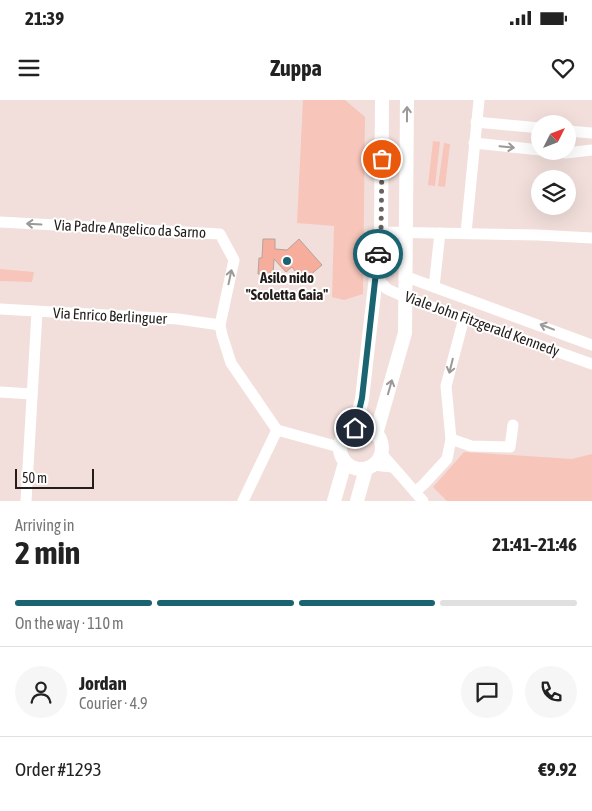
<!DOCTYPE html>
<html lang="en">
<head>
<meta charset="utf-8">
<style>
	body { margin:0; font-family:"Asap Condensed",sans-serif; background:#f6f6f6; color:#222; height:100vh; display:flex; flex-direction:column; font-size:19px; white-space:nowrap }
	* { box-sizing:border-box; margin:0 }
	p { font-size:16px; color:#767676 }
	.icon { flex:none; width:28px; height:28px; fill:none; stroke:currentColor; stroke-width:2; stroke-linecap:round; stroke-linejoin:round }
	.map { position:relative; height:401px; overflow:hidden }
	.sheet { display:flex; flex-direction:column; background:#fff; flex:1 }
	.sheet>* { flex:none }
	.needle { width:32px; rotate:48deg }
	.controls { position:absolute; left:531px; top:15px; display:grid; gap:10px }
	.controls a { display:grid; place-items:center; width:45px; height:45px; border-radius:50%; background:#fff; box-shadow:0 5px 20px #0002; font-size:25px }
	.scale { position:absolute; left:15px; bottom:12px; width:79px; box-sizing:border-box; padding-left:5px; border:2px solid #231d1b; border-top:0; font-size:14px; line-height:18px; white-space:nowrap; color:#231d1b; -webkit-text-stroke:4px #fff; paint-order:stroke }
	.pin { position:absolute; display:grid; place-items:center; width:42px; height:42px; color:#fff; margin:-21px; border:2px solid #fff; border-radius:50%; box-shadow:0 1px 5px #0007 }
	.courier { position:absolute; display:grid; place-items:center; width:50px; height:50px; margin:-25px; border:4px solid #1a6371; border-radius:50%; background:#fff; color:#222; box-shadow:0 1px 6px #0007 }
	.headline em { font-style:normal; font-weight:700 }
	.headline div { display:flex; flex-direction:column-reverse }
	.headline { display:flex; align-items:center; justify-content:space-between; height:85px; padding:0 15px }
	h1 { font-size:32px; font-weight:700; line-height:38px }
	.bar { display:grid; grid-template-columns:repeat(4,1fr); gap:8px 5px; align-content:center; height:60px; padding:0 15px }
	.bar i { height:6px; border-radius:4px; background:#e0e0e0 }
	.bar .on { background:#1a6371 }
	.bar p { grid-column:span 4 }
	.line { display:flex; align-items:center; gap:12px; padding:0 15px; border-top:1px solid #e0e0e0 }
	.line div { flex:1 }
	.round { display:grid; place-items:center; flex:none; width:52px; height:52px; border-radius:26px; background:#f6f6f6 }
	.status { display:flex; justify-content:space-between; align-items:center; height:35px; padding:0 25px; background:#fff; direction:ltr }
	.status svg { height:14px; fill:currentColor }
	header { display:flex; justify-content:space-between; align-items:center; height:65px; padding:0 15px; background:#fff; font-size:22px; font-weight:700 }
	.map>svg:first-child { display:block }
	.green { fill:#f7c5b9 }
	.building { fill:#f6ad9c; stroke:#b4a29d }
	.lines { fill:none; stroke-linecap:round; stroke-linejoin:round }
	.minor { stroke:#fff; stroke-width:11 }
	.tertiary { stroke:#fff; stroke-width:14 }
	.oneway { stroke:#9c9998 }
	.done { stroke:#6b615e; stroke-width:5; stroke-dasharray:0 9 }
	.route { stroke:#1a6371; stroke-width:6 }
	.poi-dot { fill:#1a6371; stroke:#fff; stroke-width:2 }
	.labels { text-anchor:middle; stroke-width:4; stroke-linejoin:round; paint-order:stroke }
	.street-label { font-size:15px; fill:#231d1b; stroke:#fff }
	.poi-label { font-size:15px; font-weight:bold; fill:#231d1b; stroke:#fff }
</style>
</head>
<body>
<div class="status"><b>21:39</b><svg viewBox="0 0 49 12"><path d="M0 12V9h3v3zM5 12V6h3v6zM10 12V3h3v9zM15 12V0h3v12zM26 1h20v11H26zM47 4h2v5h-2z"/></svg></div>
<header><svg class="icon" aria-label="menu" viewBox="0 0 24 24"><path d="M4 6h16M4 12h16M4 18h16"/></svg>Zuppa<svg class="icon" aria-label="heart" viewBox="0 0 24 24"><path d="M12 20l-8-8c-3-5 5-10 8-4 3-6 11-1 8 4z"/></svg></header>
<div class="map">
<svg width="592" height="401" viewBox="0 0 592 401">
	<rect width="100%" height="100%" fill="#f2dfdb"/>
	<g class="green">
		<path d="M 303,0 L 345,0 L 365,17 L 363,194 L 344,200 L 332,197 L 334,126 L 297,123 Z"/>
		<path d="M 433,41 L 440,42 L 435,86 L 428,85 Z"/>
		<path d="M 444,43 L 450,44 L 445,87 L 438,86 Z"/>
		<path d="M 0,169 L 34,172 L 32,182 L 0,181 Z"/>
		<path d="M 464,352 L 572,359 L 592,354 L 592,401 L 447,401 L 433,387 Z"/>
	</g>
	<path class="building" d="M 263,139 L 275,139 L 275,149 L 287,150 L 299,139 L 322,165 L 303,181 L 292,167 L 286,172 L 274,159 L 273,175 L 258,174 L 259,158 L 262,158 Z"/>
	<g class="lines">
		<g class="minor">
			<path d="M 476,22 L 540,28"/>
			<path d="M 568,31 L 592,33"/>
			<path d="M 474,43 L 540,50"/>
			<path d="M 551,51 L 566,53 L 592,50"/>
			<path d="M 0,122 L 220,134 L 234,160 L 220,225 L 222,235 L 231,263 L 277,330 L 339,347"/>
			<path d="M 381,132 L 538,135 L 592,138"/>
			<path d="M 466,133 L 479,0"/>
			<path d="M 376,177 L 387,189 L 407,198 L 592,264"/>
			<path d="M 407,177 L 592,245"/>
			<path d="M 434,187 L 440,133"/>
			<path d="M 0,209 L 178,219 L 220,225"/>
			<path d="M 0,292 L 32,294"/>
			<path d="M 451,339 L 446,286 L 464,218"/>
			<path d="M 381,353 L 423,401"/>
			<path d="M 373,365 L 392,367"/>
			<path d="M 415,392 L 424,384 L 447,359 L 451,339 L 471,346 L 510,347 L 513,325"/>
			<path d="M 26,401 L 37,212"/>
			<path d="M 243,401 L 277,330"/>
		</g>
		<g class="tertiary">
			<circle cx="361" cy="348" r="21"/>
			<path d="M 355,328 L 362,299 L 381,132 L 382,0"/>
			<path d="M 376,334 L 405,233 L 407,0"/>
			<path d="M 334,401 L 345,363"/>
			<path d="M 357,401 L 366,369"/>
		</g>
	</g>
	<defs><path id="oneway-shaft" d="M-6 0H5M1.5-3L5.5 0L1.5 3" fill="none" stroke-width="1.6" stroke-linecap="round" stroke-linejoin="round" transform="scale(1.25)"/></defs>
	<g class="oneway">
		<use href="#oneway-shaft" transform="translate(407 14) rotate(-90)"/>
		<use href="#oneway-shaft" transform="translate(507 47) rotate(6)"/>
		<use href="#oneway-shaft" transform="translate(34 124) rotate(-177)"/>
		<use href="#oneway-shaft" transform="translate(230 177) rotate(-78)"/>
		<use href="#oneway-shaft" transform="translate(547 227) rotate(-159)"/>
		<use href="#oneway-shaft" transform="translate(451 266) rotate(104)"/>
		<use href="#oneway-shaft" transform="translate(390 287) rotate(-74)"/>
	</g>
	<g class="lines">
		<path class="done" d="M 378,154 L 381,132 L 382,59"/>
		<path class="route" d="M 355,328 L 362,298 L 378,154"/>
	</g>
	<circle class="poi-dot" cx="287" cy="161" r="5"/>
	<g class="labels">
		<g class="street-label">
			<text transform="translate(130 129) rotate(3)" y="5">Via Padre Angelico da Sarno</text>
			<text transform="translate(110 216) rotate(3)" y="5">Via Enrico Berlinguer</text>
			<text transform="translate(482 224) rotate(20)" y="5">Viale John Fitzgerald Kennedy</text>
		</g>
		<g class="poi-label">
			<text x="287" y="183">Asilo nido<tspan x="287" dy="17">"Scoletta Gaia"</tspan></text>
		</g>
	</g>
</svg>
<div class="controls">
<a><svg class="needle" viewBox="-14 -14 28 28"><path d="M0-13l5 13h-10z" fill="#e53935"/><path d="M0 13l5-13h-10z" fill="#767676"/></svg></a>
<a><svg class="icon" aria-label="layers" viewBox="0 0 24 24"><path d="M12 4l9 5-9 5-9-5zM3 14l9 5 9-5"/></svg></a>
</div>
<div class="scale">50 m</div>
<div class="pin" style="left:382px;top:59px;background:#ea580c"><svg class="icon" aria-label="bag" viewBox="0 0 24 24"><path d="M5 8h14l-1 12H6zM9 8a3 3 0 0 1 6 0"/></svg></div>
<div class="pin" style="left:355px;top:328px;background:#1f2937"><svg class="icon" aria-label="home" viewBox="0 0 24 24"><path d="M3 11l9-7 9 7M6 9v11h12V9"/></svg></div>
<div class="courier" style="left:378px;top:154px"><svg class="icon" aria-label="car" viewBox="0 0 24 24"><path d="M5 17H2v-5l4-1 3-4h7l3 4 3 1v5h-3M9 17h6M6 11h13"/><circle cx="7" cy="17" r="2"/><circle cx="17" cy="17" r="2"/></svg></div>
</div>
<section class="sheet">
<div class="headline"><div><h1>2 min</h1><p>Arriving in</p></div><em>21:41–21:46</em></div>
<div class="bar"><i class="on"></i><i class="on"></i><i class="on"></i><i></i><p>On the way · 110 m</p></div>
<div class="line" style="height:90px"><a class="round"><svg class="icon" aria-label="person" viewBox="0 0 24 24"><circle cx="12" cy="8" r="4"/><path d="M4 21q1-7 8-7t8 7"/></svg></a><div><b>Jordan</b><p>Courier · 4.9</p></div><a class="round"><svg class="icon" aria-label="chat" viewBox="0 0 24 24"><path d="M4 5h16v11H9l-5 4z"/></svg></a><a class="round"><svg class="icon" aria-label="phone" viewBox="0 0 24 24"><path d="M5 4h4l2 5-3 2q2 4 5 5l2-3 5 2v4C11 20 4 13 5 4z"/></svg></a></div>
<div class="line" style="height:65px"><div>Order #1293</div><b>€9.92</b></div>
</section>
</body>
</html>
